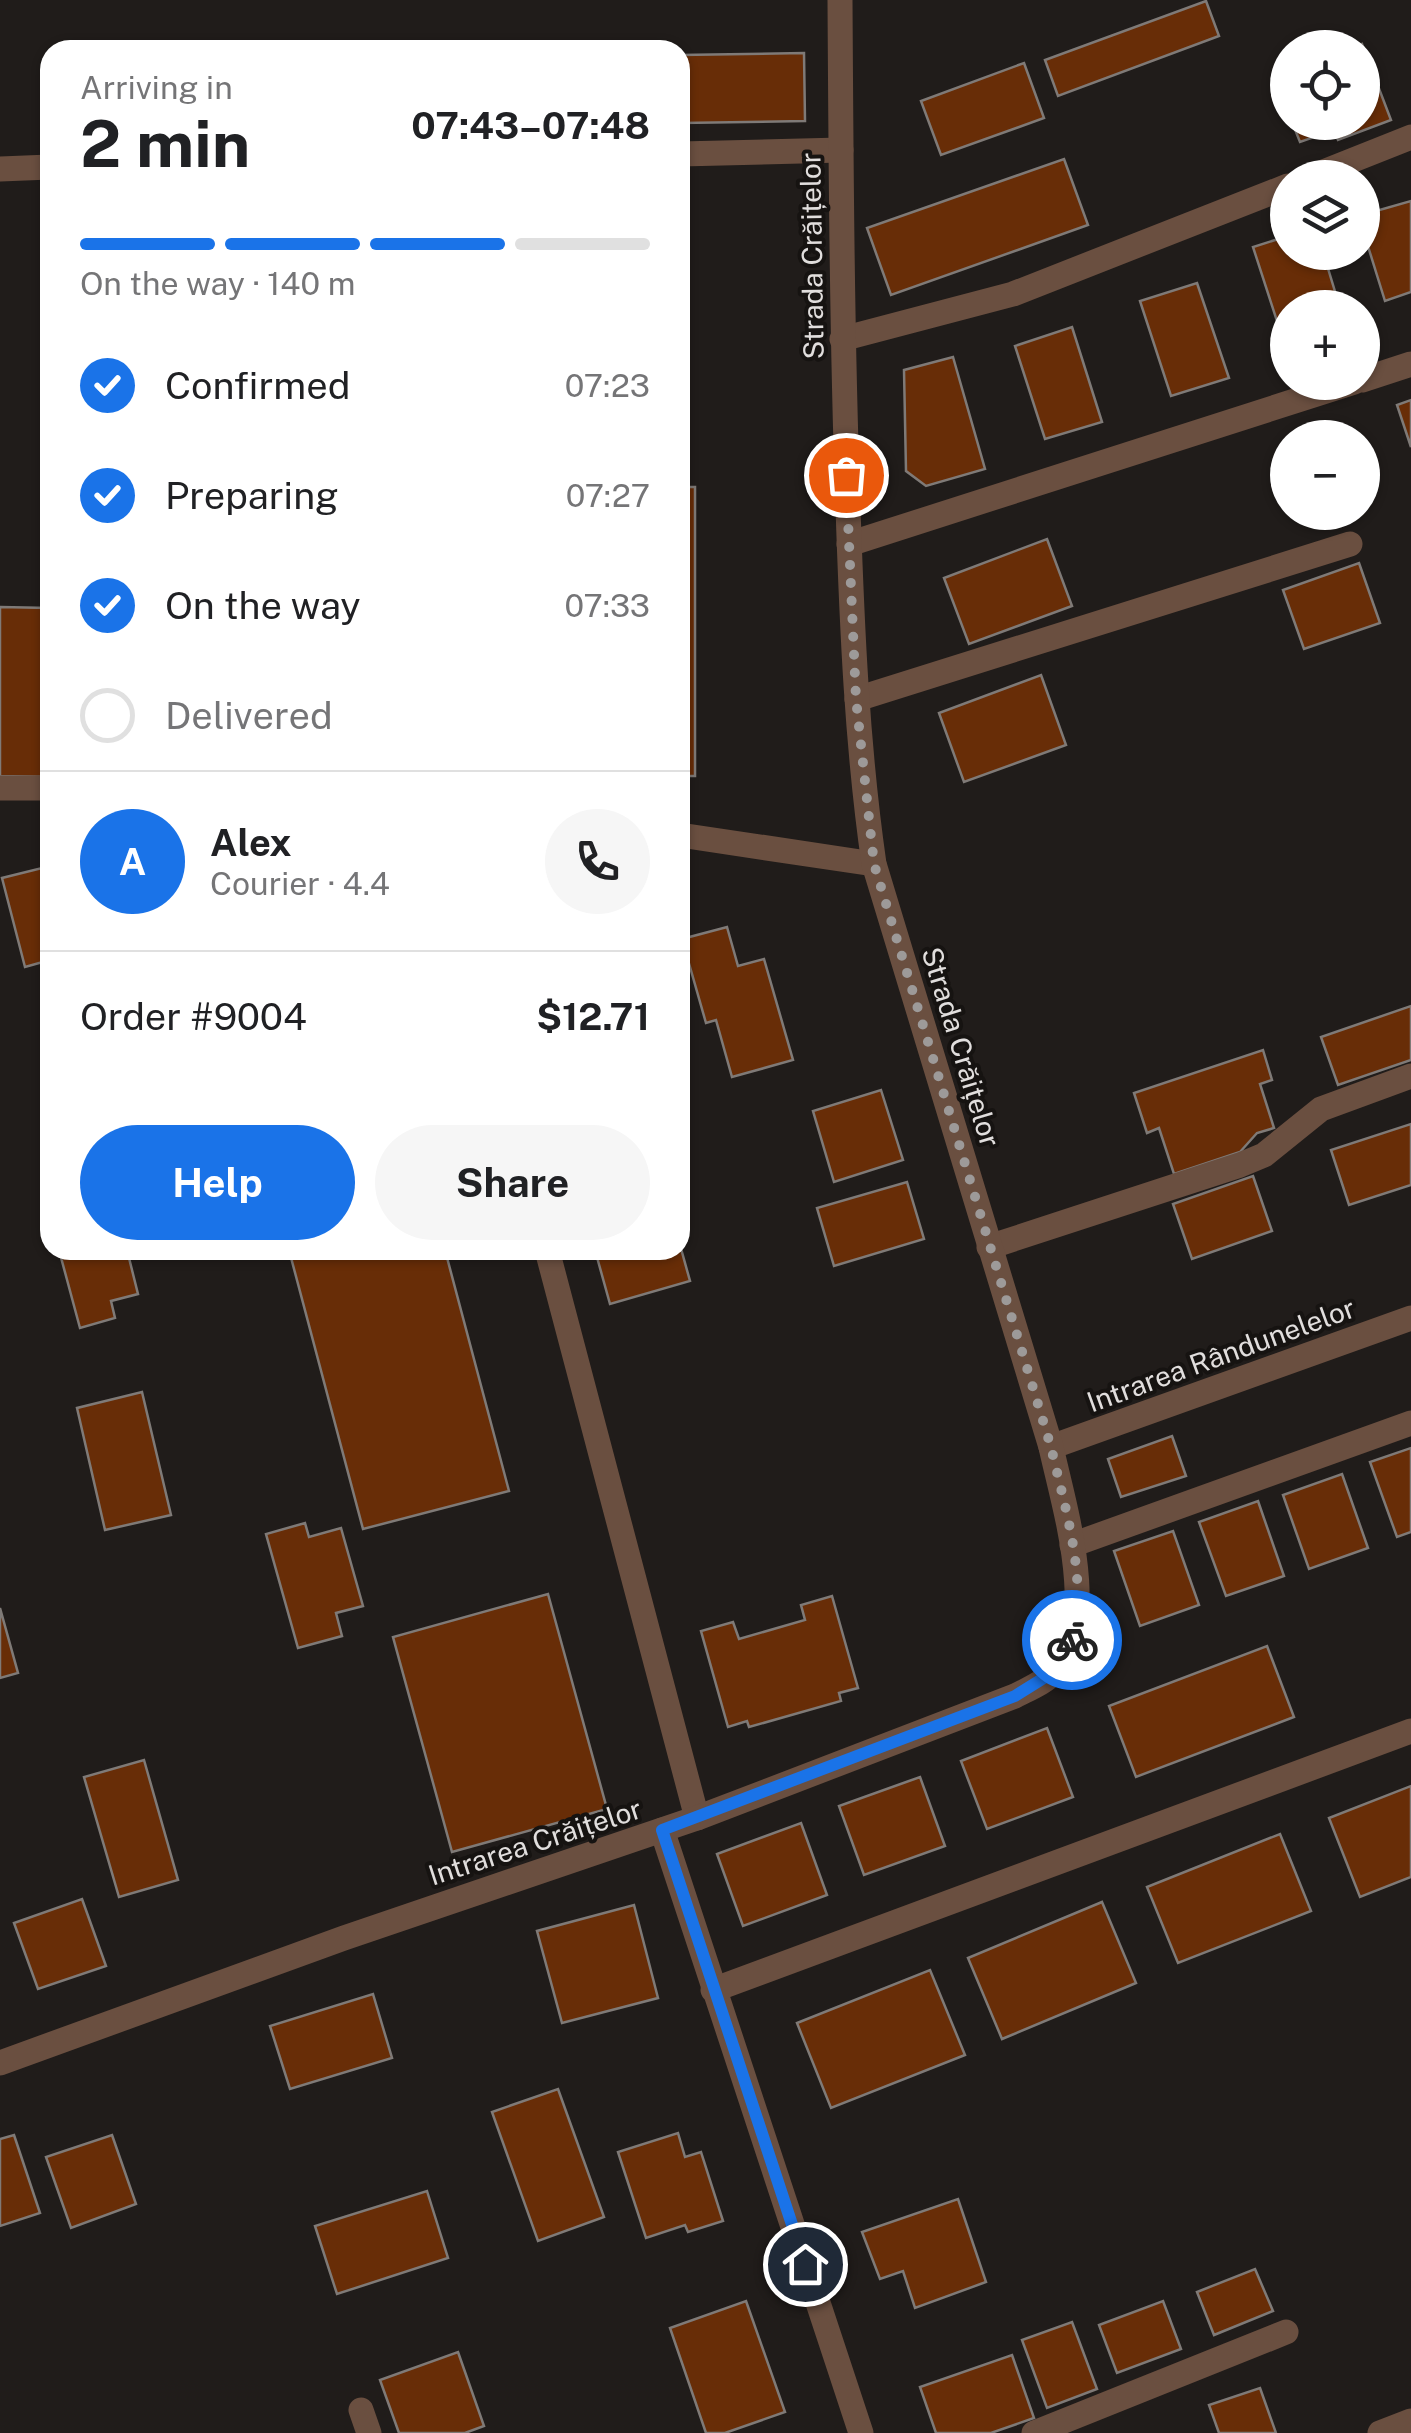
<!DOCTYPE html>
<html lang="en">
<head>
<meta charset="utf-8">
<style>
	body { margin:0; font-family:"Public Sans",sans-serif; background:#f6f6f6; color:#202124; height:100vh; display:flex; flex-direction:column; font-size:38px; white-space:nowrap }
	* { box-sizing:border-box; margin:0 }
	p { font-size:32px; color:#757577 }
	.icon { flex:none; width:55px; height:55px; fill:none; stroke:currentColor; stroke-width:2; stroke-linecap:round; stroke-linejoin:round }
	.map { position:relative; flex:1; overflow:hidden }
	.drawer { position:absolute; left:40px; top:40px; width:650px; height:1220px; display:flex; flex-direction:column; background:#fff; border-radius:30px; box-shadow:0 2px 8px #0004 }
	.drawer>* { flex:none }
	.controls { position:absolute; left:1270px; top:30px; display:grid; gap:20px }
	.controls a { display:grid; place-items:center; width:110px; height:110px; border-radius:50%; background:#fff; box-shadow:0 2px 8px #0004; font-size:50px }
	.pin { position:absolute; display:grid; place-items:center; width:85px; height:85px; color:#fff; margin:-42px; border:5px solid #fff; border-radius:50%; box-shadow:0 2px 10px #0007 }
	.courier { position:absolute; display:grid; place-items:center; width:100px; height:100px; margin:-50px; border:8px solid #1a73e8; border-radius:50%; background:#fff; color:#222; box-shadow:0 2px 12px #0007 }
	.summary em { font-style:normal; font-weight:700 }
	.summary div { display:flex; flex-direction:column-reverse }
	.summary { display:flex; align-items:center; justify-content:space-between; height:170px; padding:0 40px }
	h1 { font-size:65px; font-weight:700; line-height:75px }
	.bar { display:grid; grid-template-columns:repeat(4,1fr); gap:15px 10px; align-content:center; height:120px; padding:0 40px }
	.bar i { height:12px; border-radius:8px; background:#e0e0e0 }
	.bar .active { background:#1a73e8 }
	.bar p { grid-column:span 4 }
	.line { display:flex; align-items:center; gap:25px; padding:0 40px; border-top:2px solid #e0e0e0 }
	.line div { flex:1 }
	.round { display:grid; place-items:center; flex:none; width:105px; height:105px; border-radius:52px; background:#f6f6f6 }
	ol { padding:0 40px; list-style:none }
	li { display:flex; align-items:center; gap:30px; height:110px }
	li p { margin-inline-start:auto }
	li .icon { padding:10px; border-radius:50%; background:#1a73e8; color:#fff; stroke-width:4 }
	li:last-child { color:#757577 }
	li i { width:55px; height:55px; border:5px solid #e0e0e0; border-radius:50% }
	.button { display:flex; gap:20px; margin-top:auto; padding:20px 40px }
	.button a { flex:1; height:115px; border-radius:60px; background:#1a73e8; color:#fff; font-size:40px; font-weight:700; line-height:115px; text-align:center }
	.button a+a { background:#f6f6f6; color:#202124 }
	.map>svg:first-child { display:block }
	.building { fill:#682d07; stroke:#7f7a77; stroke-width:2.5 }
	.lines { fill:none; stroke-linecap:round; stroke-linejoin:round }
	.minor { stroke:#6a4f40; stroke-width:25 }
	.done { stroke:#9d9a99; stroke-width:10; stroke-dasharray:0 18 }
	.route { stroke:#1a73e8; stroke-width:12 }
	.labels { text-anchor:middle; stroke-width:8; stroke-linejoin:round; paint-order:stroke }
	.street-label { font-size:28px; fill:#e1dedd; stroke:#161311 }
</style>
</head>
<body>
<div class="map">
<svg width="1411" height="2433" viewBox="0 0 1411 2433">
	<rect width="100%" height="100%" fill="#201c1a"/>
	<g class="building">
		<path d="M 1206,1 L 1219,36 L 1058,96 L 1045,60 Z"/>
		<path d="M 1362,44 L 1391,120 L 1338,140 L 1334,130 L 1300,142 L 1292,122 L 1362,122 L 1362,48 L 1353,48 Z"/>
		<path d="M 804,53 L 805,121 L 681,123 L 680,55 Z"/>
		<path d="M 1024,63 L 1044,118 L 941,155 L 921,101 Z"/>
		<path d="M 1064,159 L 1088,225 L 891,295 L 867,228 Z"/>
		<path d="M 1411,201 L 1411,292 L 1385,301 L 1362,227 L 1362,215 Z"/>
		<path d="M 1288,236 L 1288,252 L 1323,252 L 1340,308 L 1288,308 L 1288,355 L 1253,247 Z"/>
		<path d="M 1197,283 L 1229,378 L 1171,396 L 1140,301 Z"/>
		<path d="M 1072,327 L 1102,422 L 1045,439 L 1015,346 Z"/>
		<path d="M 953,357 L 985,469 L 926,486 L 906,471 L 904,370 Z"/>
		<path d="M 1411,400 L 1411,447 L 1397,405 Z"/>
		<rect x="680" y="487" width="15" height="289"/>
		<path d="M 1047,539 L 1072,606 L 969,644 L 944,578 Z"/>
		<path d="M 1359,563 L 1380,623 L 1304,649 L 1283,590 Z"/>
		<path d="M 0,607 L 50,608 L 50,777 L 0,776 Z"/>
		<path d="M 1041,675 L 1066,745 L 964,782 L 939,713 Z"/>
		<path d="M 50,866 L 50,960 L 25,967 L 2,878 Z"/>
		<path d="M 727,927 L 738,966 L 764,959 L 793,1060 L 732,1077 L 716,1020 L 706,1023 L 682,939 Z"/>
		<path d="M 1411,1006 L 1411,1060 L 1338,1085 L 1321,1037 Z"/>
		<path d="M 1263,1050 L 1272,1080 L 1260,1084 L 1274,1128 L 1257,1133 L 1240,1152 L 1174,1174 L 1159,1128 L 1147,1133 L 1134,1093 Z"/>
		<path d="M 881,1090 L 903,1160 L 834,1182 L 813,1111 Z"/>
		<path d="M 1411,1124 L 1411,1185 L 1349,1205 L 1331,1150 Z"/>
		<path d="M 1253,1176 L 1272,1231 L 1192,1259 L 1173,1204 Z"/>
		<path d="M 907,1182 L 924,1239 L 834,1266 L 817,1208 Z"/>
		<path d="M 680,1245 L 690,1281 L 610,1304 L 595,1250 L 680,1250 Z"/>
		<path d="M 59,1250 L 127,1250 L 138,1294 L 111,1301 L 115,1318 L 80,1328 Z"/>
		<path d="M 289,1250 L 445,1250 L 509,1491 L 363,1529 Z"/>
		<path d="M 142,1392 L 171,1515 L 105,1530 L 77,1408 Z"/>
		<path d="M 1172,1436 L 1186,1476 L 1121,1497 L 1108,1459 Z"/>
		<path d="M 1411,1448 L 1411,1532 L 1397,1537 L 1370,1462 Z"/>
		<path d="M 1342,1474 L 1368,1548 L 1309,1569 L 1283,1495 Z"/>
		<path d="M 1258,1501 L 1284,1576 L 1226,1596 L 1199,1522 Z"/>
		<path d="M 305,1523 L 309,1537 L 341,1528 L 363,1606 L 336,1613 L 342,1636 L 298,1648 L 266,1534 Z"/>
		<path d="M 1173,1531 L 1199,1605 L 1140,1626 L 1114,1551 Z"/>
		<path d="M 548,1594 L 607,1809 L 452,1852 L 393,1637 Z"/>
		<path d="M 832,1596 L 858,1688 L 839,1693 L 841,1701 L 749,1727 L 747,1721 L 728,1727 L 701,1631 L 733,1622 L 739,1639 L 805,1620 L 801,1605 Z"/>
		<path d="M 0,1608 L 18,1673 L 0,1678 Z"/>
		<path d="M 1267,1646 L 1294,1717 L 1136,1777 L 1109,1706 Z"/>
		<path d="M 1047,1728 L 1073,1797 L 987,1829 L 961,1761 Z"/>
		<path d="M 144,1760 L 178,1880 L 119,1897 L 84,1777 Z"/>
		<path d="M 920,1777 L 945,1846 L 864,1875 L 839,1806 Z"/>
		<path d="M 1411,1786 L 1411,1877 L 1360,1897 L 1329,1818 Z"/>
		<path d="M 801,1823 L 827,1895 L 743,1926 L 717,1854 Z"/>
		<path d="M 1280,1834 L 1311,1911 L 1178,1963 L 1147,1887 Z"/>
		<path d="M 82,1899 L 106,1966 L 38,1989 L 14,1923 Z"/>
		<path d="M 1102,1902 L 1136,1983 L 1002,2039 L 968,1958 Z"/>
		<path d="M 634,1905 L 658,1998 L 562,2023 L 537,1931 Z"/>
		<path d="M 930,1970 L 965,2055 L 831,2108 L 797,2023 Z"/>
		<path d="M 373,1994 L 392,2058 L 290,2089 L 270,2026 Z"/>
		<path d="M 558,2089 L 604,2217 L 538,2241 L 492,2112 Z"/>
		<path d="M 678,2133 L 685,2157 L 701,2152 L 723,2221 L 688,2232 L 685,2225 L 646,2238 L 618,2152 Z"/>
		<path d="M 14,2135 L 40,2213 L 0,2226 L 0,2139 Z"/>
		<path d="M 112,2135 L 136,2204 L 71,2228 L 46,2157 Z"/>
		<path d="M 427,2191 L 448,2258 L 337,2294 L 315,2226 Z"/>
		<path d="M 958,2199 L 986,2282 L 915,2308 L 903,2271 L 880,2279 L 862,2232 Z"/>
		<path d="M 1255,2269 L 1273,2311 L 1214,2335 L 1197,2292 Z"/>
		<path d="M 746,2301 L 785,2412 L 725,2433 L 706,2433 L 670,2328 Z"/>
		<path d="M 1163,2301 L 1181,2349 L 1117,2373 L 1099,2325 Z"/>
		<path d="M 1072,2322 L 1097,2389 L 1047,2408 L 1022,2340 Z"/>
		<path d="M 458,2352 L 484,2426 L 465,2433 L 399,2433 L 380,2380 Z"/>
		<path d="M 1012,2355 L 1034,2418 L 991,2433 L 936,2433 L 920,2387 Z"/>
		<path d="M 1260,2388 L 1276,2433 L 1219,2433 L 1209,2405 Z"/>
	</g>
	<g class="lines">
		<g class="minor">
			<path d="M 680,154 L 841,150"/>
			<path d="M 0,169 L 50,167"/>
			<path d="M 1308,178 L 1411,137"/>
			<path d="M 842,339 L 1013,294 L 1288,186"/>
			<path d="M 1362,380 L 1411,364"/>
			<path d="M 849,544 L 1354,382"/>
			<path d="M 857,699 L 1350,544"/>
			<path d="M 0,788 L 50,788"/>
			<path d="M 680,835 L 874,864"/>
			<path d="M 989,1247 L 1240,1165 L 1264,1155 L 1321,1109 L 1411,1076"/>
			<path d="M 547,1250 L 697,1818"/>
			<path d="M 1051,1447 L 1411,1318"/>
			<path d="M 1072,1545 L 1411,1423"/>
			<path d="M 662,1830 L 861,2433"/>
			<path d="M 713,1990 L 1411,1731"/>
			<path d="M 0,2063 L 344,1938 L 697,1818 L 1015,1696 C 1028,1689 1044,1683 1054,1672 C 1101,1622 1064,1507 1051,1447 L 874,864 C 857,746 852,627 848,508 C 842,339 841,170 840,0"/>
			<path d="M 361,2410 L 369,2433"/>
			<path d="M 1034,2433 L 1286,2332"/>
			<path d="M 1380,2433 L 1411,2421"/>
		</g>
	</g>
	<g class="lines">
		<path class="done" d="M 846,475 L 856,699 L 874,864 L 1051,1447 C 1064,1504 1089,1583 1072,1640"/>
		<path class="route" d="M 805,2264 L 662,1830 L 1015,1696 L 1055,1671 L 1072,1640"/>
	</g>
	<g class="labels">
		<g class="street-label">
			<text transform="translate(812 256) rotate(-91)" y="10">Strada Crăițelor</text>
			<text transform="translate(961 1047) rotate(73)" y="10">Strada Crăițelor</text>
			<text transform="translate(1221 1355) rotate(-20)" y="10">Intrarea Rândunelelor</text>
			<text transform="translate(535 1842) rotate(-18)" y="10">Intrarea Crăițelor</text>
		</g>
	</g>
</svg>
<div class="controls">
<a><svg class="icon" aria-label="locate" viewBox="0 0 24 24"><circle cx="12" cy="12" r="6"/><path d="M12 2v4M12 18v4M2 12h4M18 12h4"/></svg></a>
<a><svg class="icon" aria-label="layers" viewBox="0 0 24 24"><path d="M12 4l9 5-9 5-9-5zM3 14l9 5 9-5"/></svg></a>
<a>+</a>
<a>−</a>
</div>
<div class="pin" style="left:846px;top:475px;background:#ea580c"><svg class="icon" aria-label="bag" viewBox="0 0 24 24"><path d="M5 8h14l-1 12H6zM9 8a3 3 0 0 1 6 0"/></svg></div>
<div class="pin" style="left:805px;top:2264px;background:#1f2937"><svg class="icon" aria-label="home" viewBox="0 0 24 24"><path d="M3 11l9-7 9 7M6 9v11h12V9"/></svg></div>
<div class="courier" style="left:1072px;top:1640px"><svg class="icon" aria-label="bike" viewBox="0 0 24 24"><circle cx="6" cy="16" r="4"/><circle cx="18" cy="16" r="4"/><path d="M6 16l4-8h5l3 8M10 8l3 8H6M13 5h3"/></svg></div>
<section class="drawer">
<div class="summary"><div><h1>2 min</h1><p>Arriving in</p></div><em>07:43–07:48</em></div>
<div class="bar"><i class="active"></i><i class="active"></i><i class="active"></i><i></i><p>On the way · 140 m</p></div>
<ol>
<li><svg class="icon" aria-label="check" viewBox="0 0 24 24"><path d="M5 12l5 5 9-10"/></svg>Confirmed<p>07:23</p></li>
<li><svg class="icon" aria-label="check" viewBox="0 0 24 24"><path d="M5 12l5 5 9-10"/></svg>Preparing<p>07:27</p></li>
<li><svg class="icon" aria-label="check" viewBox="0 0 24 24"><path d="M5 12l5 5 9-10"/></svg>On the way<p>07:33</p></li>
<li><i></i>Delivered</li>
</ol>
<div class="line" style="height:180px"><b class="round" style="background:#1a73e8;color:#fff">A</b><div><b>Alex</b><p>Courier · 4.4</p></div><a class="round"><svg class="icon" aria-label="phone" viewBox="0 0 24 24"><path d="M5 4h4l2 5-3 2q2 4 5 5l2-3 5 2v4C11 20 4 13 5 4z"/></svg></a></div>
<div class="line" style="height:130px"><div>Order #9004</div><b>$12.71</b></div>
<div class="button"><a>Help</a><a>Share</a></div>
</section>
</div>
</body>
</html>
